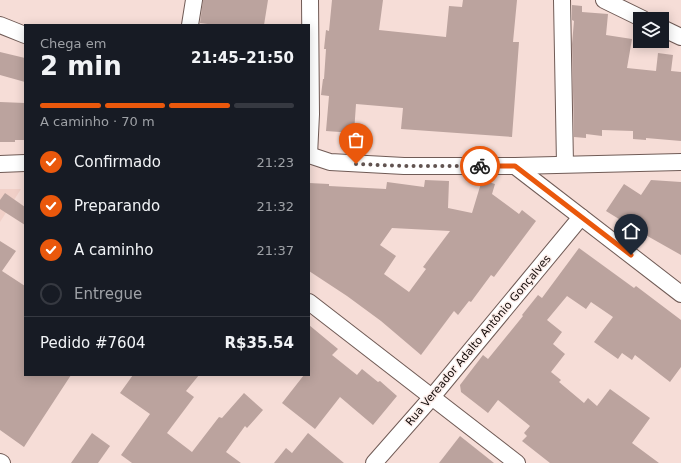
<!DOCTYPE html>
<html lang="pt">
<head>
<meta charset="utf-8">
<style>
	body { margin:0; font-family:"DejaVu Sans",sans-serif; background:#242831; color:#f1f3f6; height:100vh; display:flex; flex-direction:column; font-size:15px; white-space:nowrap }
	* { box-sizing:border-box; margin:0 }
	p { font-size:13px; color:#9ea1a6 }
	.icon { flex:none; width:22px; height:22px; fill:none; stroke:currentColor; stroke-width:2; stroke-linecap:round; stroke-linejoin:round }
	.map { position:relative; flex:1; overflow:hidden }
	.sheet { position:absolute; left:24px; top:24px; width:286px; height:352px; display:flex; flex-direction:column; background:#171b24; border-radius:0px; box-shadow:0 2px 10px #0003 }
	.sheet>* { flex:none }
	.fabs { position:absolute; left:633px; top:12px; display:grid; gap:8px }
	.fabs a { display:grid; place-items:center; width:36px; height:36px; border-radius:0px; background:#171b24; box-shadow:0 2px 10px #0003; font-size:20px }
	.pin { position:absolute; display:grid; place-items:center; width:34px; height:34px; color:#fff; margin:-41px -17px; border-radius:50% 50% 50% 0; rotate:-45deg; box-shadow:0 0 4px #0007 }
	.pin .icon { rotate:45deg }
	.courier { position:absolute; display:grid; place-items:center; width:40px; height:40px; margin:-20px; border:3px solid #ea580c; border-radius:50%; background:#fff; color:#222; box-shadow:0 1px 5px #0007 }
	.headline em { font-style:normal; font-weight:800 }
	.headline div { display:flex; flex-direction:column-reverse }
	.headline { display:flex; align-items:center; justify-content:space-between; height:68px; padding:0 16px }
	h1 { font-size:26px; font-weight:800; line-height:30px }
	.bar { display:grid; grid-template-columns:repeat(4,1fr); gap:6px 4px; align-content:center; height:48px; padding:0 16px }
	.bar i { height:5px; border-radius:3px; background:#363941 }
	.bar .current { background:#ea580c }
	.bar p { grid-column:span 4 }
	.line { display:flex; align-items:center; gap:10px; padding:0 16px; border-top:1px solid #363941 }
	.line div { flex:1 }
	ol { padding:0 16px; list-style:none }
	li { display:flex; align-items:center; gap:12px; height:44px }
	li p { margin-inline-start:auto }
	li .icon { padding:4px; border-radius:50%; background:#ea580c; color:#fff; stroke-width:4 }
	li:last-child { color:#9ea1a6 }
	li i { width:22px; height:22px; border:2px solid #363941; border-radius:50% }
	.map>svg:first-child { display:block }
	.built { fill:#f1d0c8 }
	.building { fill:#bba39e; fill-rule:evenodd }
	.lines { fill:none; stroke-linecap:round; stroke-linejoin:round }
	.minor-casing { stroke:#705b56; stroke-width:18 }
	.minor { stroke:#fff; stroke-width:16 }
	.done { stroke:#615350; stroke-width:4; stroke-dasharray:0 7.2 }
	.route { stroke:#ea580c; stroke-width:5 }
	.labels { text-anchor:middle; stroke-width:3; stroke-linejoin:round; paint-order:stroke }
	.street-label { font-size:11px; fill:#110907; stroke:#fcede9 }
</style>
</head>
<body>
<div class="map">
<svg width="681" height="463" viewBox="0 0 681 463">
	<rect width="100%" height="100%" fill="#f6ddd7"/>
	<path class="built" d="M 0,189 L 21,189 L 0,222 Z"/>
	<g class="building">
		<path d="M 203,0 L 268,0 L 264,25 L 215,25 L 200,23 Z"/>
		<path d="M 332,0 L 383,0 L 379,30 L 446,37 L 449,6 L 462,7 L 463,0 L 517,0 L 513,42 L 519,42 L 512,137 L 401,129 L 403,108 L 356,104 L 354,133 L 326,131 L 329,96 L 321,95 L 323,79 L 324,79 L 326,49 L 324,49 L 326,30 L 329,31 Z"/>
		<path d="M 572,5 L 582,6 L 582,12 L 608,14 L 606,35 L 632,39 L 627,68 L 656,71 L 658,53 L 673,55 L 671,71 L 681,72 L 681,141 L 646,138 L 646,140 L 633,139 L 633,131 L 602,130 L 602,136 L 586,134 L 586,138 L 574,137 L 572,44 L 574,21 L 572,20 Z"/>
		<path d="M 0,52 L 25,58 L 25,82 L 0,75 Z"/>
		<path d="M 0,102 L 25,103 L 25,140 L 15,140 L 15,142 L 0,142 Z"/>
		<path d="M 425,180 L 449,181 L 448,208 L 472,213 L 482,180 L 495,184 L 492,194 L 519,214 L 522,210 L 536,221 L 494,277 L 491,275 L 471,302 L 469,301 L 458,315 L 454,311 L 421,355 L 381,321 L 347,296 L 309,271 L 309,183 L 329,184 L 329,186 L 386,189 L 387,182 L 424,187 ZM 392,228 L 450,231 L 423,267 L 426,269 L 409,292 L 384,274 L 396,256 L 380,245 Z"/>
		<path d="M 651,180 L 681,182 L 681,255 L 635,229 L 606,211 L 624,184 L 641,195 Z"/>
		<path d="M 5,193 L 25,207 L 25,225 L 0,209 L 0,200 Z"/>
		<path d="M 0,241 L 16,251 L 2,271 L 25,286 L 25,375 L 71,375 L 24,447 L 0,430 Z"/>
		<path d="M 579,248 L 634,288 L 636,286 L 681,320 L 681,367 L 670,382 L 635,355 L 632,360 L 622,353 L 618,359 L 594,342 L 613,317 L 591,302 L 586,309 L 567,296 L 547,320 L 562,332 L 553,344 L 565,354 L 551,372 L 561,380 L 559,382 L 584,403 L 588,398 L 597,406 L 610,389 L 650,418 L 632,443 L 659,463 L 550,463 L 522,441 L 527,436 L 524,433 L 530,426 L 498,400 L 488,413 L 461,392 L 460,385 L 483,355 L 488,359 L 523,316 L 522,315 L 538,295 L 542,298 Z"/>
		<path d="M 309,325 L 338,349 L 332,355 L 357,375 L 362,369 L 378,382 L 380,381 L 397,396 L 373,425 L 340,397 L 315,429 L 282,403 L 304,375 L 309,375 Z"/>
		<path d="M 133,375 L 199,375 L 186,391 L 194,397 L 167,433 L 192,452 L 219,417 L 222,418 L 244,393 L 263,410 L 247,428 L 245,426 L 226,452 L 241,463 L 132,463 L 121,455 L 150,414 L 120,393 Z"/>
		<path d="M 92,433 L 110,446 L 98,463 L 71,463 Z"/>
		<path d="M 308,433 L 344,463 L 274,463 L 286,448 L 292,453 Z"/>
		<path d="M 460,436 L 494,463 L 439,463 Z"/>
	</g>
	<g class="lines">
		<defs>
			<g id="minor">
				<path d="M 562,0 L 565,164"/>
				<path d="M 604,0 L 643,19"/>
				<path d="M 0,25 L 25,35"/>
				<path d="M 190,25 L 194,0"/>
				<path d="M 662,28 L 681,37"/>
				<path d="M 309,155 L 330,162 L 404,166 L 515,166 L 681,162"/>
				<path d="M 309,155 L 311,114 L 310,0"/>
				<path d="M 0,164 L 25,163"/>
				<path d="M 515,166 L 681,294"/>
				<path d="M 309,302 L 517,463"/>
				<path d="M 0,462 L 2,463"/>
				<path d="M 374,463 L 432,397 L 581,217"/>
			</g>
		</defs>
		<use href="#minor" class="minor-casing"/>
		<use href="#minor" class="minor"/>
	</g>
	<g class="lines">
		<path class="done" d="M 356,164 L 404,166 L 480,166"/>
		<path class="route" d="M 480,166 L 515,166 L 631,255"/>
	</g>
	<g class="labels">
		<g class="street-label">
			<text transform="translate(478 340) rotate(-50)" y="4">Rua Vereador Adalto Antônio Gonçalves</text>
		</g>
	</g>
</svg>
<div class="fabs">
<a><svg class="icon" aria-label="layers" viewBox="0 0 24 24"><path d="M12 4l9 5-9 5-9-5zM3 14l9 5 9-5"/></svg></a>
</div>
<div class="pin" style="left:356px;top:164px;background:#ea580c"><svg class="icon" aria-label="bag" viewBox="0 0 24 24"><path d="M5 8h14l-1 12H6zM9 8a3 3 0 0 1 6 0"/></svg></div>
<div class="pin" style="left:631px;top:255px;background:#1f2937"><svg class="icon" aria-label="home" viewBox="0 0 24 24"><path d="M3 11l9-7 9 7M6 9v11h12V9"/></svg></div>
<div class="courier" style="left:480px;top:166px"><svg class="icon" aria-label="bike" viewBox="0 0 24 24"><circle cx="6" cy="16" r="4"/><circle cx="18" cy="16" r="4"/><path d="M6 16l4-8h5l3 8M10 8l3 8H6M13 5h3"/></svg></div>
<section class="sheet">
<div class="headline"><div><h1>2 min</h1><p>Chega em</p></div><em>21:45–21:50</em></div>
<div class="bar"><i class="current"></i><i class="current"></i><i class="current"></i><i></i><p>A caminho · 70 m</p></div>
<ol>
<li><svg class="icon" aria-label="check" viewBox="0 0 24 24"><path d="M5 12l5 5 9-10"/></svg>Confirmado<p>21:23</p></li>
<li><svg class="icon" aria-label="check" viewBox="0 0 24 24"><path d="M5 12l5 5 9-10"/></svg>Preparando<p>21:32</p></li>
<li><svg class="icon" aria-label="check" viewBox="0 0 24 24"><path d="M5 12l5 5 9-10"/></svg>A caminho<p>21:37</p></li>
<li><i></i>Entregue</li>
</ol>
<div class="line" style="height:52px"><div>Pedido #7604</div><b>R$35.54</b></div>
</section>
</div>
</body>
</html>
